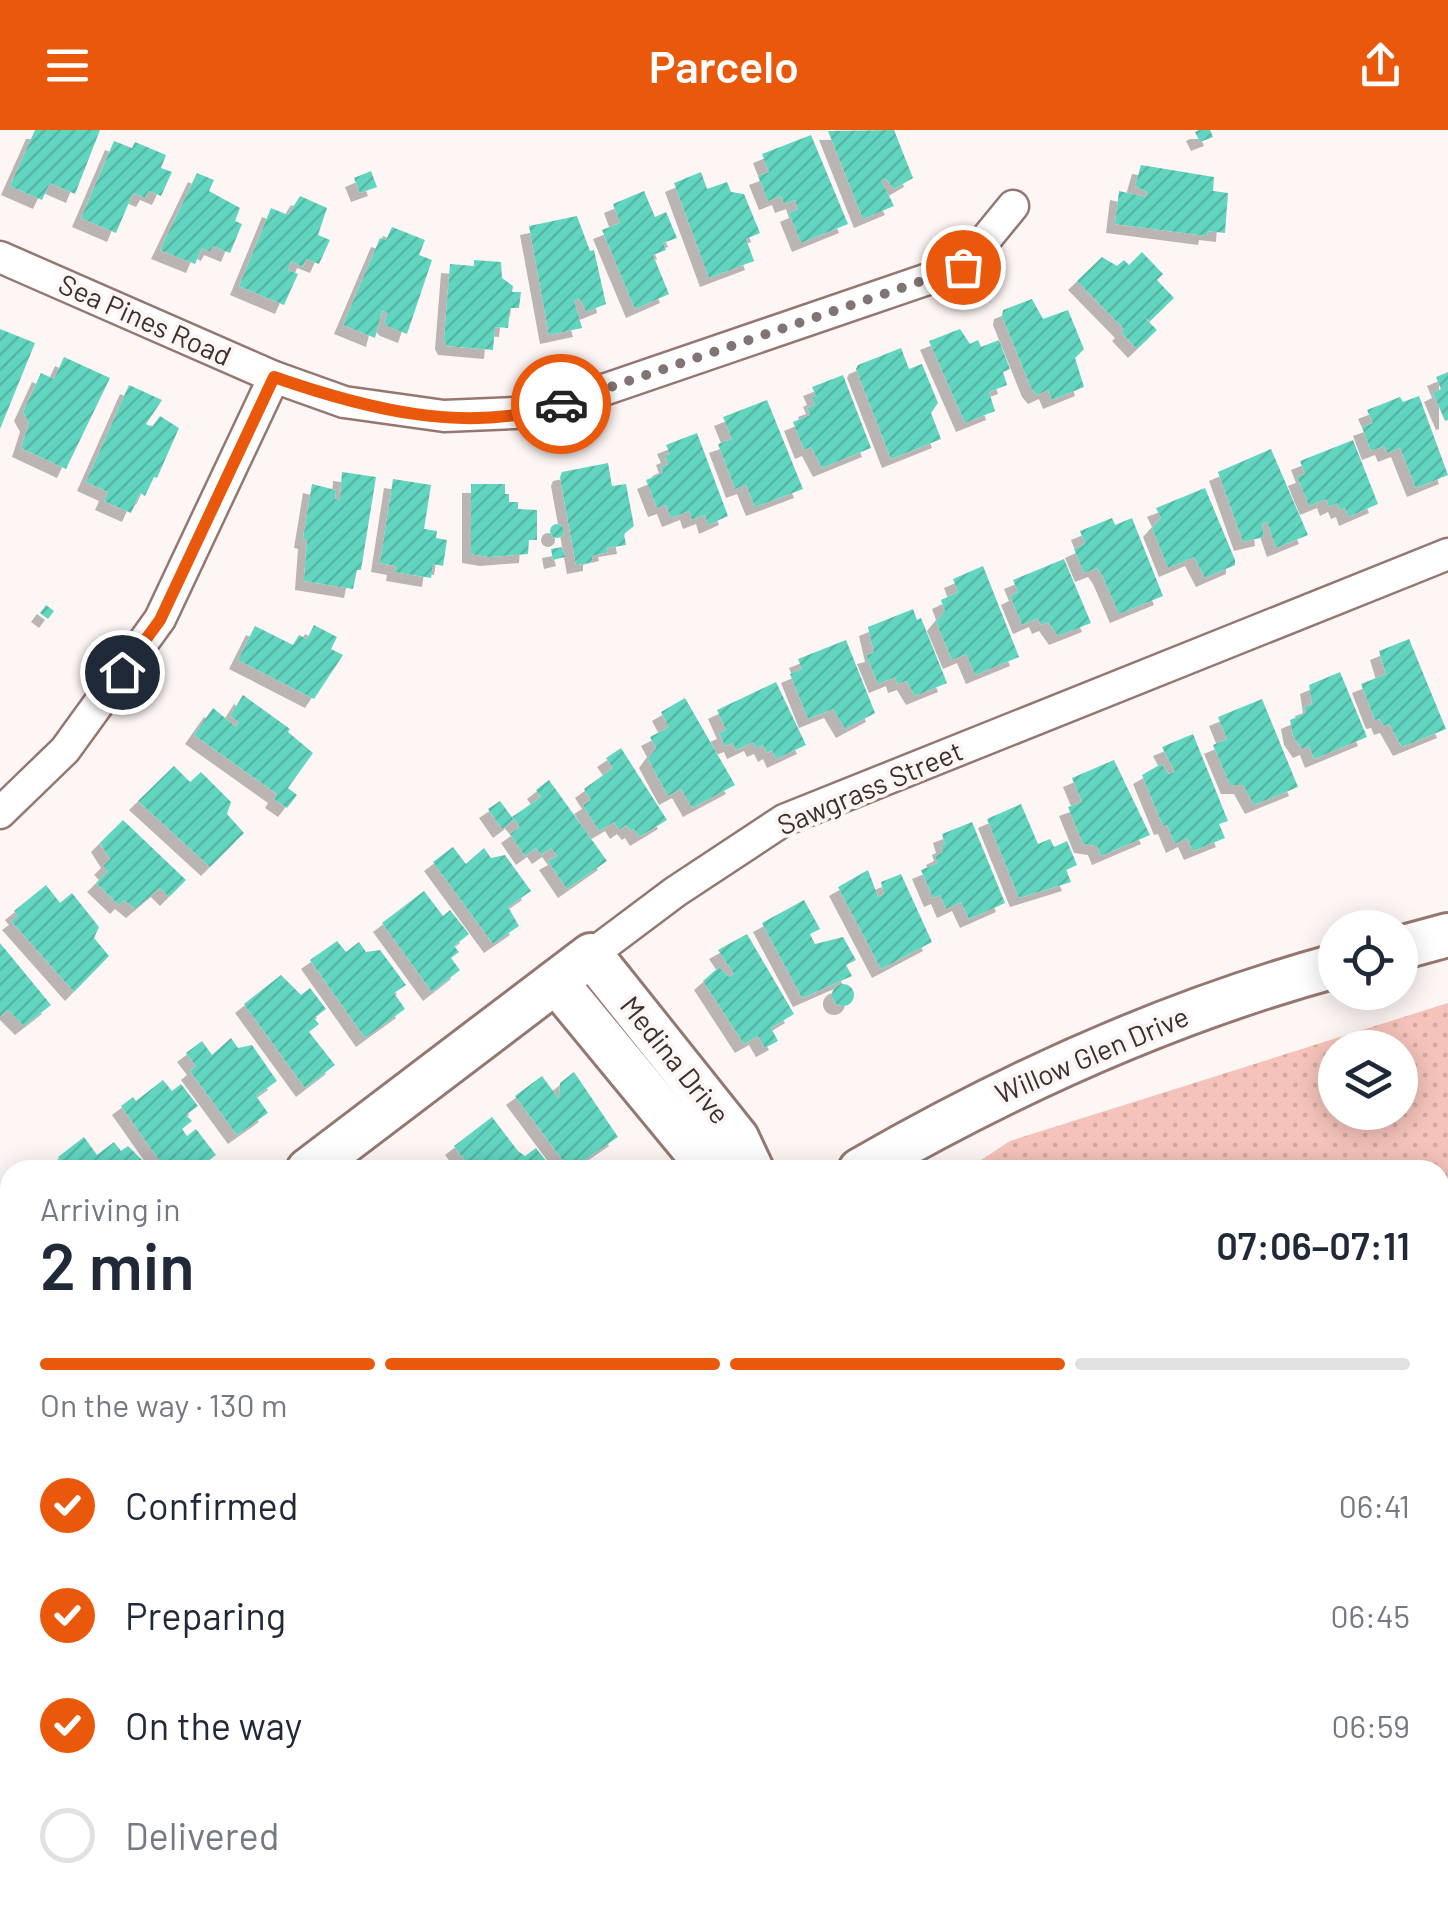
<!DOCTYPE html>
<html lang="en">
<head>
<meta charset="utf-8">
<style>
	body { margin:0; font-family:Barlow,sans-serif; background:#f6f6f7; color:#1f2937; height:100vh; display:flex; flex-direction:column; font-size:38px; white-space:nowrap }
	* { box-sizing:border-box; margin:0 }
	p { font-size:32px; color:#747a83 }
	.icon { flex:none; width:55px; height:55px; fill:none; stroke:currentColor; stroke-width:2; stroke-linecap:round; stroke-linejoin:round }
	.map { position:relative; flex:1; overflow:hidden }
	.details { position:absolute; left:0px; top:1030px; width:1450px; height:752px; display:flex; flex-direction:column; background:#fff; border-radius:30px 30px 0 0; box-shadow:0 5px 25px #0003 }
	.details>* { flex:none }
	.tools { position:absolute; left:1318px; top:780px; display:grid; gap:20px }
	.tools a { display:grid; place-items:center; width:100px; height:100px; border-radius:50%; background:#fff; box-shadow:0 5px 25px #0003; font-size:50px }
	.pin { position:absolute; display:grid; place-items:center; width:85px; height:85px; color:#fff; margin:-42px; border:5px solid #fff; border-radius:50%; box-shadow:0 2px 10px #0007 }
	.courier { position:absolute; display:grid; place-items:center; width:100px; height:100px; margin:-50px; border:8px solid #ea580c; border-radius:50%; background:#fff; color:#222; box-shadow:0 2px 12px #0007 }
	.overview em { font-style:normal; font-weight:600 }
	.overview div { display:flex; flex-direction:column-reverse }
	.overview { display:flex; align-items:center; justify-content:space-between; height:170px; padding:0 40px }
	h1 { font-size:65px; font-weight:600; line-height:75px }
	.bar { display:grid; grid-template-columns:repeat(4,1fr); gap:15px 10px; align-content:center; height:120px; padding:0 40px }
	.bar i { height:12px; border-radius:8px; background:#e0e1e3 }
	.bar .current { background:#ea580c }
	.bar p { grid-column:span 4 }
	ol { padding:0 40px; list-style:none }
	li { display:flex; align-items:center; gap:30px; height:110px }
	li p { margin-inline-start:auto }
	li .icon { padding:10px; border-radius:50%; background:#ea580c; color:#fff; stroke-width:4 }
	li:last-child { color:#747a83 }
	li i { width:55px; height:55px; border:5px solid #e0e1e3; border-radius:50% }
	header { display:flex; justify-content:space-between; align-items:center; height:130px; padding:0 40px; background:#ea580c; color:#fff; font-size:45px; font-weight:600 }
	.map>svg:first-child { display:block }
	.grass { fill:url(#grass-dots); fill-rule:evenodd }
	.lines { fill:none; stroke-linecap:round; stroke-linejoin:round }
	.river { stroke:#fda593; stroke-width:58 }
	.building { fill:url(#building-hatch); filter:url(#shadow) }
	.street-casing { stroke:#967770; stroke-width:35 }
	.secondary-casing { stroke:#967770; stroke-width:48 }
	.street { stroke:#fff; stroke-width:30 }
	.secondary { stroke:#fff; stroke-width:42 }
	.done { stroke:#807572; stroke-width:10; stroke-dasharray:0 18 }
	.route { stroke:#ea580c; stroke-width:12 }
	.labels { text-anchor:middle; stroke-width:8; stroke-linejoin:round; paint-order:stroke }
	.street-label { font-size:28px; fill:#3c2f2c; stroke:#fdf6f4 }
</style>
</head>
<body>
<header><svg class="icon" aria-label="menu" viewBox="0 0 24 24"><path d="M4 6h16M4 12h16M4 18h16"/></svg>Parcelo<svg class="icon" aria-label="share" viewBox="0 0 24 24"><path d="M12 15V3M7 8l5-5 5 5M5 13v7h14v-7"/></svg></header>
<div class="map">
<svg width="1448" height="1781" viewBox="0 0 1448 1781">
	<defs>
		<pattern id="grass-dots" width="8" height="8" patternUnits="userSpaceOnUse" patternTransform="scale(2.5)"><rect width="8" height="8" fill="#f5c3b9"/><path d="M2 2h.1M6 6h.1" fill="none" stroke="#d3a89f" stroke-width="1.8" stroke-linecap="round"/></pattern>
		<pattern id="building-hatch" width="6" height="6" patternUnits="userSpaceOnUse" patternTransform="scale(2.5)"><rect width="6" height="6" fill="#62d5c0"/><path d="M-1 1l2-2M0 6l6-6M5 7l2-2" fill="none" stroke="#56b7a5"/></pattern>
		<filter id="shadow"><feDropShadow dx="-9" dy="9" stdDeviation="0" flood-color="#0004"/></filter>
	</defs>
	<rect width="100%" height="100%" fill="#fdf6f4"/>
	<path class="grass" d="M 1448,873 L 1448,1781 L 37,1781 L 49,1772 L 1440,1772 L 1440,1040 L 966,1040 L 1010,1011 ZM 1335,918 L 1400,918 L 1400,982 L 1335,982 Z"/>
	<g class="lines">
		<g class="river">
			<path d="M 1440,1352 L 1448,1349"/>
			<path d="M 580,1781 L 595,1772"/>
		</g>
	</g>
	<g class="building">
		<path d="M 35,0 L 100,0 L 75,64 L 50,53 L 42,70 L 10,56 Z"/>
		<path d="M 894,0 L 913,48 L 894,59 L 886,49 L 881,50 L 894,76 L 863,89 L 828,1 Z"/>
		<path d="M 1199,0 L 1210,0 L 1213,7 L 1200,12 L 1195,2 Z"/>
		<path d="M 811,5 L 848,94 L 801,113 L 789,83 L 798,79 L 795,70 L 784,74 L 781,66 L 768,71 L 758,46 L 769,42 L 762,24 Z"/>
		<path d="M 114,11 L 132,18 L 135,12 L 166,25 L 161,38 L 172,42 L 161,66 L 149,61 L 145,68 L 133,63 L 116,103 L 81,88 Z"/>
		<path d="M 1141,35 L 1214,47 L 1213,61 L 1228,63 L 1225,103 L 1208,101 L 1207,106 L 1115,94 L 1119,61 L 1146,67 L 1147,62 L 1135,56 Z"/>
		<path d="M 371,41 L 377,57 L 360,63 L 354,48 Z"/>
		<path d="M 701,42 L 707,59 L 727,52 L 731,62 L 744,64 L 760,103 L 746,109 L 754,131 L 709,148 L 674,53 Z"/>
		<path d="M 197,43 L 214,50 L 209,61 L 240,78 L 235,91 L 242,94 L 230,123 L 213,116 L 210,122 L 202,118 L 195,134 L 160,120 Z"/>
		<path d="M 644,61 L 655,87 L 666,82 L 677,108 L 663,113 L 666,120 L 653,125 L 669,164 L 635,179 L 602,100 L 620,93 L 613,74 Z"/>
		<path d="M 300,66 L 327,78 L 318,105 L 330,110 L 319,134 L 306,129 L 303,137 L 291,131 L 288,140 L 298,144 L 284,175 L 239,156 L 271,78 L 288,85 Z"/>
		<path d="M 577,86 L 590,121 L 594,120 L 606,174 L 586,182 L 580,169 L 574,170 L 582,198 L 549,205 L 529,96 Z"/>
		<path d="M 392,97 L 425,110 L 419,125 L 432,130 L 407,204 L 389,197 L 384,192 L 388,183 L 382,181 L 375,208 L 343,195 L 380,108 L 386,110 Z"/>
		<path d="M 1142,122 L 1163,144 L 1157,150 L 1174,168 L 1150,191 L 1144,187 L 1157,200 L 1137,219 L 1121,202 L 1124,199 L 1077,151 L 1102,127 L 1117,136 L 1124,130 L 1129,135 Z"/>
		<path d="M 474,130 L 501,132 L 502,148 L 513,156 L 512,162 L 521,162 L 519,178 L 510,178 L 508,198 L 495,197 L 493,220 L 447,216 L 444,210 L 450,134 L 474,136 Z"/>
		<path d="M 1032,169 L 1043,189 L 1068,180 L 1084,219 L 1075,228 L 1084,257 L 1052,270 L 1048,260 L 1037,265 L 1031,258 L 1002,186 L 1003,180 Z"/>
		<path d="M 0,199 L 35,213 L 0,299 Z"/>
		<path d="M 960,199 L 970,214 L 978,210 L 981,217 L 999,210 L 1010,239 L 1003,242 L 1007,255 L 989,262 L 995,281 L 965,293 L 929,211 Z"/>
		<path d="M 901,218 L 909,239 L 922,234 L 938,273 L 931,283 L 941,309 L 891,329 L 856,239 L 858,235 Z"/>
		<path d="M 64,227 L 110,248 L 66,339 L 21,318 L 29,293 L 23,282 L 41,243 L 54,249 Z"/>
		<path d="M 1448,242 L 1448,290 L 1445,291 L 1433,263 L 1441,259 L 1436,247 Z"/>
		<path d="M 843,245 L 871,318 L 822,338 L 811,317 L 804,320 L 793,292 L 810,285 L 807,278 L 815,275 L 812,268 L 816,266 L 812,257 Z"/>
		<path d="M 129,255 L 162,270 L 146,294 L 152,297 L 160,286 L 179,298 L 157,348 L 154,347 L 145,366 L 140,363 L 131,383 L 104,371 L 108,362 L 86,352 Z"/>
		<path d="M 1419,266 L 1448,345 L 1416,358 L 1400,318 L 1387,323 L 1384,316 L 1371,321 L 1362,297 L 1373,293 L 1367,280 L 1400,267 L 1403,272 Z"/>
		<path d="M 767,270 L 803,359 L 755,377 L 746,355 L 735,359 L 718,314 L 732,309 L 723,287 Z"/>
		<path d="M 697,303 L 728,386 L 708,395 L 705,385 L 692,390 L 689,381 L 671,388 L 666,375 L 657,378 L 646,350 L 663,343 L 661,337 L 668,334 L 665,326 L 670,324 L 666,315 Z"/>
		<path d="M 1353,310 L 1378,374 L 1348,387 L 1345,378 L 1340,380 L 1337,373 L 1329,377 L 1326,369 L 1309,376 L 1297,347 L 1305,344 L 1300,331 Z"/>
		<path d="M 1271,319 L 1308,405 L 1276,418 L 1267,392 L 1262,394 L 1264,407 L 1243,412 L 1218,342 Z"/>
		<path d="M 608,333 L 612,356 L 626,354 L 634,396 L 624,404 L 626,415 L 607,418 L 608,422 L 592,426 L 592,432 L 576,435 L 560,347 L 562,342 Z"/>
		<path d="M 342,342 L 376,347 L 361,440 L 357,440 L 353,459 L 304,451 L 307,410 L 303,409 L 312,354 L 336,360 L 335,369 L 340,370 Z"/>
		<path d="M 393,349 L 431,355 L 424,399 L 437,401 L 436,408 L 447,410 L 443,436 L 433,434 L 431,448 L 395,442 L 396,436 L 380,433 Z"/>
		<path d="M 471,354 L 505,354 L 505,364 L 509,364 L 509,372 L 518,372 L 518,379 L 537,380 L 537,410 L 529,410 L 528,424 L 489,427 L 471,424 Z"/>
		<path d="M 1205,358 L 1235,430 L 1235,435 L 1205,448 L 1194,427 L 1168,438 L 1152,398 L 1161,388 L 1156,378 Z"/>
		<path d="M 1112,388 L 1115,395 L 1132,388 L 1163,466 L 1119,484 L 1102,445 L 1097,438 L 1084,443 L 1074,419 L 1085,414 L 1080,401 Z"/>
		<circle cx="557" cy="401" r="7"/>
		<path d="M 562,417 L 565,427 L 553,430 L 551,419 Z"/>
		<path d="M 1064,429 L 1091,493 L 1058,506 L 1048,492 L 1041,495 L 1038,488 L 1022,495 L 1010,466 L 1018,462 L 1013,450 Z"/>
		<path d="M 983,436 L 1019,527 L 975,545 L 966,524 L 952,530 L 936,492 L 945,481 L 941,470 L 958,462 L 953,449 Z"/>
		<path d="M 46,475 L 54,481 L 48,489 L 40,483 Z"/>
		<path d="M 913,479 L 917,490 L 921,488 L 947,553 L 915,566 L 906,551 L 897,554 L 895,547 L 878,554 L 866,525 L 874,523 L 868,497 Z"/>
		<path d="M 314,495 L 337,507 L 331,519 L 343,525 L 314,569 L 238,530 L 255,496 L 293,515 L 299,505 L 307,509 Z"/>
		<path d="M 1409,509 L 1446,599 L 1402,617 L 1389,594 L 1383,596 L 1380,589 L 1375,590 L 1361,554 L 1386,544 L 1379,521 Z"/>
		<path d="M 846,510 L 875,583 L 845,599 L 833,579 L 808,589 L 790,544 L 802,539 L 798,529 Z"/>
		<path d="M 1340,542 L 1367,607 L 1314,629 L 1309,616 L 1302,619 L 1293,606 L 1290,590 L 1306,583 L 1304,577 L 1312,574 L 1309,555 Z"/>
		<path d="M 776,552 L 806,615 L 776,629 L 772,620 L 767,623 L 763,615 L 756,618 L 753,612 L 736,620 L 733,613 L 725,616 L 719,603 L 726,600 L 717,580 Z"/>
		<path d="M 243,565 L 290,599 L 288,602 L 313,623 L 288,658 L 297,665 L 287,678 L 274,669 L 277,664 L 194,605 L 213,578 L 236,597 L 239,592 L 230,586 Z"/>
		<path d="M 685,568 L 735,655 L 692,678 L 681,659 L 668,666 L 648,629 L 656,618 L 650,607 L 669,597 L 661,582 Z"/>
		<path d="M 1262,569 L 1298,657 L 1254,675 L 1243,655 L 1230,655 L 1213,615 L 1227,609 L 1218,587 Z"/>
		<path d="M 1193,604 L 1228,691 L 1219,694 L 1225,708 L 1193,721 L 1187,708 L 1175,714 L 1167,695 L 1163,696 L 1142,645 L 1161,634 L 1169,644 L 1175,642 L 1162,617 Z"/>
		<path d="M 621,618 L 667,690 L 639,707 L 634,699 L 631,701 L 626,695 L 619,700 L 614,692 L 599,701 L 583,675 L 591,670 L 584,659 L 613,638 L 606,628 Z"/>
		<path d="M 1114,630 L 1150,705 L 1101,726 L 1097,716 L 1083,714 L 1068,677 L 1082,672 L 1072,648 Z"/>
		<path d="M 174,636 L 190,652 L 201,642 L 231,672 L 227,684 L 244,703 L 210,737 L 138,671 Z"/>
		<path d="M 549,650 L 607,731 L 567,759 L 548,731 L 557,726 L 551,718 L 541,725 L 536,718 L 525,726 L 510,704 L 520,697 L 512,687 L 541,667 L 536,660 Z"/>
		<path d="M 500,671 L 514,690 L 502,699 L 488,679 Z"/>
		<path d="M 1021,674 L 1038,714 L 1050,709 L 1054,717 L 1067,711 L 1077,735 L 1066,740 L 1071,752 L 1019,768 L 987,689 Z"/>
		<path d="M 123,690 L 186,750 L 169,767 L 160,758 L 135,779 L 124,770 L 119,775 L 96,753 L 108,741 L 103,736 L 110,729 L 100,713 Z"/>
		<path d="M 972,692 L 1005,773 L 969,789 L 961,772 L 946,779 L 940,765 L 933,768 L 921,740 L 938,733 L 935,726 L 943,722 L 941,716 L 945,714 L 942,704 Z"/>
		<path d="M 453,717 L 466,734 L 484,718 L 491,728 L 505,725 L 531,761 L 508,777 L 519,796 L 493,814 L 433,732 Z"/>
		<path d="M 868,740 L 878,767 L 884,764 L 881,752 L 901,744 L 932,812 L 881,839 L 838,757 Z"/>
		<path d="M 46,755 L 60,773 L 72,763 L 99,797 L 94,808 L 109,826 L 74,862 L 11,791 L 18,786 L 14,781 Z"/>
		<path d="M 424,761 L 443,786 L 450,780 L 469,804 L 454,816 L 459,822 L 451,828 L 460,840 L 432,862 L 382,793 Z"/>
		<path d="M 804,770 L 820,799 L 810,804 L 815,814 L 843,807 L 856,830 L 846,835 L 852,846 L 802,868 L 762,793 Z"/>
		<path d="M 747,804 L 794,884 L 771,898 L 778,911 L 765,918 L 758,906 L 744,914 L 703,851 L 719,837 L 729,847 L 734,844 L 718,820 Z"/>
		<path d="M 337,811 L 346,822 L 359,812 L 366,822 L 380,820 L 406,855 L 394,863 L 405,879 L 365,908 L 310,830 Z"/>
		<path d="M 0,813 L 51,875 L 24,896 L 8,880 L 0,887 Z"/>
		<path d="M 281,845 L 301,865 L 310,858 L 326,879 L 314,888 L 319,894 L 309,902 L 335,935 L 305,958 L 244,874 Z"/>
		<circle cx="843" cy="865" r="11"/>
		<path d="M 231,908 L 238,918 L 252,915 L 277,951 L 256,966 L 268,983 L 237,1005 L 190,941 L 196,936 L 186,923 L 202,911 L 212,925 Z"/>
		<path d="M 574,942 L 618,1007 L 570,1040 L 515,966 L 542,946 L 559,969 L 560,953 Z"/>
		<path d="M 163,950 L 172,961 L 181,954 L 198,976 L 186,985 L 192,991 L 182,999 L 187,1006 L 196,999 L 216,1025 L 196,1040 L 166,1040 L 121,976 L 133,967 L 136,971 Z"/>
		<path d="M 492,987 L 518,1021 L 525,1026 L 536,1018 L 553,1040 L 472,1040 L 454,1016 Z"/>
		<path d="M 84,1007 L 97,1025 L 114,1012 L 121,1021 L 128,1016 L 144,1032 L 141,1034 L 145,1040 L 68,1040 L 58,1027 Z"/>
		<path d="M 10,1077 L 10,1100 L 0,1087 Z"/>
		<path d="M 0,1112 L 10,1126 L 7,1178 L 0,1168 Z"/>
		<path d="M 8,1401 L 9,1429 L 0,1429 L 0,1402 Z"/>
	</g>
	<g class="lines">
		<defs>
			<g id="street">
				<path d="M 0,127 L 274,247 L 344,272 L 444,286 L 539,282 L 963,137 L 1013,76"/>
				<path d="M 0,683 L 65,620 L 160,489 L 274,247"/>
				<path d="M 591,825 L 675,762 L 784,690 L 1448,424"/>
			</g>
			<g id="secondary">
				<path d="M 1400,818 L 1448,805"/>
				<path d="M 556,852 L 711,1040"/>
				<path d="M 308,1040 L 591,825 L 737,1008 L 752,1040"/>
				<path d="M 860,1040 C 1011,953 1167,882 1335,836"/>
				<path d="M 0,1259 L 10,1254"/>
				<path d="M 0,1716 L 10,1710"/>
				<path d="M 1091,1772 L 1094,1781"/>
			</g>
		</defs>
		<use href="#street" class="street-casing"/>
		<use href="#secondary" class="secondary-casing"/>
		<use href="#street" class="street"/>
		<use href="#secondary" class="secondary"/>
	</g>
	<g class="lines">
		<path class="done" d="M 561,274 L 963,137"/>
		<path class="route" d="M 122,542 L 160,490 L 274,247 C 363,278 468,306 561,274"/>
	</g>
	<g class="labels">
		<g class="street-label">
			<text transform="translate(145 190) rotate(24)" y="10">Sea Pines Road</text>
			<text transform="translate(870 658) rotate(-23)" y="10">Sawgrass Street</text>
			<text transform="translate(1092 925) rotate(-23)" y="10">Willow Glen Drive</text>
			<text transform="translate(675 930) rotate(51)" y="10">Medina Drive</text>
		</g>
	</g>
</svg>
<div class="tools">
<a><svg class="icon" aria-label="locate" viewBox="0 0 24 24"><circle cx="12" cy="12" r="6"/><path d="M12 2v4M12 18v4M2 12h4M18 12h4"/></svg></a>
<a><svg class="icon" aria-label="layers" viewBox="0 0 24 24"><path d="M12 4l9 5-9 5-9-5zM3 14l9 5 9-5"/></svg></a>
</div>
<div class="pin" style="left:963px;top:137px;background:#ea580c"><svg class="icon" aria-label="bag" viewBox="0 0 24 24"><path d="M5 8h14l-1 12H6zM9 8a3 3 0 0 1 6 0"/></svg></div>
<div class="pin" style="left:122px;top:542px;background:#1f2937"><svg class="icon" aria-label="home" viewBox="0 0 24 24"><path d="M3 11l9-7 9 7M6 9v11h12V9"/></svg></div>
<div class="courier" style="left:561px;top:274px"><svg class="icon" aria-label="car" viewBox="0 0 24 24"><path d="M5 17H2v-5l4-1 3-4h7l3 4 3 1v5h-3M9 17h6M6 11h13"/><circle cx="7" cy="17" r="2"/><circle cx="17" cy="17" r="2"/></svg></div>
<section class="details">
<div class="overview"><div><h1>2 min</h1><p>Arriving in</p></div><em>07:06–07:11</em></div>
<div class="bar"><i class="current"></i><i class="current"></i><i class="current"></i><i></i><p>On the way · 130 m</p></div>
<ol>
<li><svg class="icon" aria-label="check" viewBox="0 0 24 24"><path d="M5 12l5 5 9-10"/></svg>Confirmed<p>06:41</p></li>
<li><svg class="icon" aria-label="check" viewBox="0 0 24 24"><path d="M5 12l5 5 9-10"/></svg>Preparing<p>06:45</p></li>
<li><svg class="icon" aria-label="check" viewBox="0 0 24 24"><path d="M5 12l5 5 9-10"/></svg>On the way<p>06:59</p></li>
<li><i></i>Delivered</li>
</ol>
</section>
</div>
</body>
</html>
